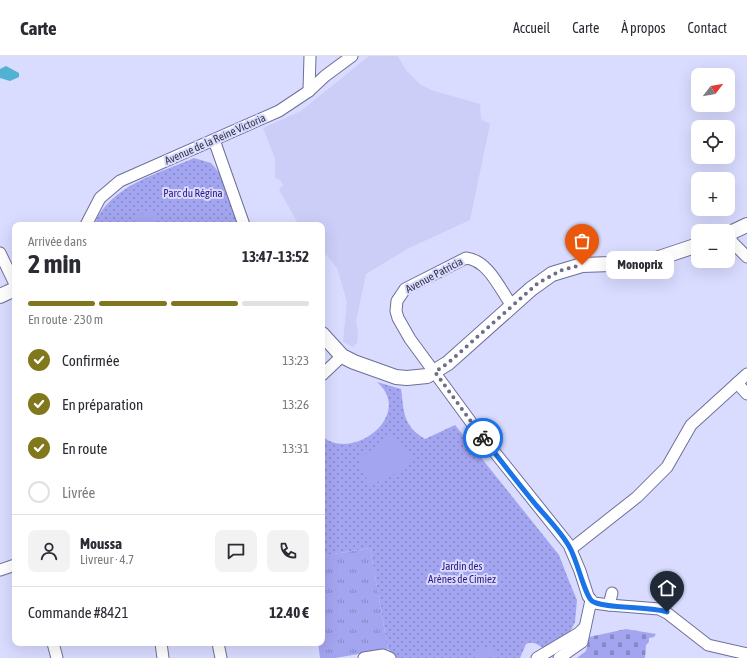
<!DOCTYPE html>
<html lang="fr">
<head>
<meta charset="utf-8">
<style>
	body { margin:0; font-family:"Asap Condensed",sans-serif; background:#f2f2f3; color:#2b2b33; height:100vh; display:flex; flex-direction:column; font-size:15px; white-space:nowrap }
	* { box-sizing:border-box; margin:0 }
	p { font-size:13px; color:#7c7c81 }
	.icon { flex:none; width:22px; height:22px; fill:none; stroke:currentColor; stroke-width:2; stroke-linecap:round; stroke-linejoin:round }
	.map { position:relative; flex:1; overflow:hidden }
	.side { position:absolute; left:12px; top:166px; width:313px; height:424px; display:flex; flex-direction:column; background:#fff; border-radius:8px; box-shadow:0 4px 16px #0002 }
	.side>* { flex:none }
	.needle { width:26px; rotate:59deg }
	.tools { position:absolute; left:691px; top:12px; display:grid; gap:8px }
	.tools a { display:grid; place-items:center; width:44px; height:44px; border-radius:8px; background:#fff; box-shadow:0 4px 16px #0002; font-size:20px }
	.pin { position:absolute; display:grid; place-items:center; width:34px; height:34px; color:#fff; margin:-41px -17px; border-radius:50% 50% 50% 0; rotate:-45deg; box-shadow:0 0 4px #0007 }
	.pin .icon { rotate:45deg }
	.courier { position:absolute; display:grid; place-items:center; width:40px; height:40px; margin:-20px; border:3px solid #1a73e8; border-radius:50%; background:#fff; color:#222; box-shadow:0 1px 5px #0007 }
	.bubble { position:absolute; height:28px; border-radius:8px; background:#fff; box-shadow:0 4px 16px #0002; font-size:13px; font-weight:700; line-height:28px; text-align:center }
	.summary em { font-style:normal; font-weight:700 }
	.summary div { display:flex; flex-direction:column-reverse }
	.summary { display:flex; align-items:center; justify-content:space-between; height:68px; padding:0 16px }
	h1 { font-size:26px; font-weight:700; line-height:30px }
	.bar { display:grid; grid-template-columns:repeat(4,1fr); gap:6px 4px; align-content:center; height:48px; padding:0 16px }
	.bar i { height:5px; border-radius:3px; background:#e1e1e2 }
	.bar .current { background:#81771c }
	.bar p { grid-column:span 4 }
	.line { display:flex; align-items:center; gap:10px; padding:0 16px; border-top:1px solid #e1e1e2 }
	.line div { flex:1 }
	.round { display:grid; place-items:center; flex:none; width:42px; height:42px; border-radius:8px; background:#f2f2f3 }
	ol { padding:0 16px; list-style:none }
	li { display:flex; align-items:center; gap:12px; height:44px }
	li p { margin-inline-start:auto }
	li .icon { padding:4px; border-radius:50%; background:#81771c; color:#fff; stroke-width:4 }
	li:last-child { color:#7c7c81 }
	li i { width:22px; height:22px; border:2px solid #e1e1e2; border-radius:50% }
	header { display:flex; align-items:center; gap:24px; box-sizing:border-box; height:56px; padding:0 20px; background:#fff; border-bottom:1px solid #e1e1e2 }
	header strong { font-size:19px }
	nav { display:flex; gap:22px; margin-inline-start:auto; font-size:14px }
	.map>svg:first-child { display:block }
	.built { fill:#cccef7 }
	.grass { fill:url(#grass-tufts) }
	.cemetery { fill:url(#cemetery-stones) }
	.park { fill:url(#park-dots) }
	.pitch { fill:#a4a5f0 }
	.water { fill:#51b2d3 }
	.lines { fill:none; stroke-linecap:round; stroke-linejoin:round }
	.minor-casing { stroke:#6e6f98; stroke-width:13 }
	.major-casing { stroke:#6e6f98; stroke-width:16 }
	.minor { stroke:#fff; stroke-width:11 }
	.major { stroke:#fff; stroke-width:14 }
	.done { stroke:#6d6e87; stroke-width:4; stroke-dasharray:0 7.2 }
	.route { stroke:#1a73e8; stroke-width:5 }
	.labels { text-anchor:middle; stroke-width:4; stroke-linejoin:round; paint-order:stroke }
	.street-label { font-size:11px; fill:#333446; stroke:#d9dbff }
	.park-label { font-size:11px; fill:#301981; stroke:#d9dbff }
</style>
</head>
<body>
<header>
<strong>Carte</strong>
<nav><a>Accueil</a><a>Carte</a><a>À propos</a><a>Contact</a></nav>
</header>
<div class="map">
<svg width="747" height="602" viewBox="0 0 747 602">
	<defs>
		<pattern id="grass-tufts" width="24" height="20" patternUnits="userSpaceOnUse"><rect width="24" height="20" fill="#a4a5f0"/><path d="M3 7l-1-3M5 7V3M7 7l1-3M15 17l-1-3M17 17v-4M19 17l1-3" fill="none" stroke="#8687c4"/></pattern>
		<pattern id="cemetery-stones" width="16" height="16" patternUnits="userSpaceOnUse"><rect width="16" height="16" fill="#a4a5f0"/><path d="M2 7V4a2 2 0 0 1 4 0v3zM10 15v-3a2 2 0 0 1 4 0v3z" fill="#8687c4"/></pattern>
		<pattern id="park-dots" width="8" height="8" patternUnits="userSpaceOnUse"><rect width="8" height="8" fill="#a4a5f0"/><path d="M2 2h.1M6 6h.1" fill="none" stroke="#8687c4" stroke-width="1.8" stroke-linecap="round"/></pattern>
	</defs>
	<rect width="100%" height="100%" fill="#d9dbff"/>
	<path class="built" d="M 369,0 L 398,0 L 405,13 L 420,28 L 431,34 L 480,48 L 481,63 L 490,68 L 470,164 L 407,193 L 366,218 L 356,265 L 358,276 L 357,287 L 353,291 L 343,286 L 347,246 L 337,212 L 322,194 L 322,169 L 299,169 L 279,134 L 283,129 L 280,124 L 275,122 L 275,102 L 263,72 L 301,55 Z"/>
	<path class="grass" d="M 370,492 L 388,593 L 335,602 L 320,602 L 318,587 L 322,587 L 322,500 Z"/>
	<path class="cemetery" d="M 626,573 L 656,578 L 654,581 L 649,582 L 649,586 L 646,589 L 645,602 L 577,602 L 586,595 L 589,581 Z"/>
	<g class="park">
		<path d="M 194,102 L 211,107 L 221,119 L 240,169 L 94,169 C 110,129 158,118 194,102 Z"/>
		<path d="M 377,326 L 401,333 C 404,356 403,370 425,383 L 455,369 L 559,499 L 569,525 L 577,544 L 575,566 L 569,578 L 544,593 C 538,588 533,585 526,588 L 520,602 L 397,602 L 388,593 L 370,492 L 322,500 L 322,380 C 352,407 415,359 377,326 Z"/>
	</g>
	<g class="pitch">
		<path d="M 153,154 L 158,169 L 137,169 L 135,160 Z"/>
		<path d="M 391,380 L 413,399 C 400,418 390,421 370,429 L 360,411 L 361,401 Z"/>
		<path d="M 494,592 L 495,601 L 476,602 L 475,594 Z"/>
	</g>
	<path class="water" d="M 6,10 L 19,17 L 19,21 L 10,25 L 0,22 L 0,13 Z"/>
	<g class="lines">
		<defs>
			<g id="minor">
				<path d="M 309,35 L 310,0"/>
				<path d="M 214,84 L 244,169"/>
				<path d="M 86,169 L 100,142 L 120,125 L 279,55 L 309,35 L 325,20 L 352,0"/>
				<path d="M 729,177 L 732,186 L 747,201"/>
				<path d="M 0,197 L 15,228"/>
				<path d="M 512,250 C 500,233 488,204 466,202 L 405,233 L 397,245 L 396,255 L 398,262 L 410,283 L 476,373 L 569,489 L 580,515 L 588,540 L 591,544 L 594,547 L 609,549 L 659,553 L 667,557 L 708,589 L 747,598"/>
				<path d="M 322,319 L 342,300"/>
				<path d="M 737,327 L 747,338"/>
				<path d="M 571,493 L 637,441 L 667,411 L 691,369 L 747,318"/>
				<path d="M 0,514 L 15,509"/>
				<path d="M 609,549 L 612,537"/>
				<path d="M 53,587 L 57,602"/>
				<path d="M 161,587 L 163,602"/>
				<path d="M 218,587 L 221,602"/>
				<path d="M 364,602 L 383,599 L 390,602"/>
				<path d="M 537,602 L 579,577 L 585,571"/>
				<path d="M 559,602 L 582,586 L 591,544"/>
			</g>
			<g id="major">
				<path d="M 728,178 L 747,169"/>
				<path d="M 0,240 L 15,233"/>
				<path d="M 322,278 L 342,300 L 354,306 L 396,321 L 407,322 L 427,320 L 448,307 L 531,233 L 552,218 L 582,209 L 640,207 L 653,204 L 698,189"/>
			</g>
		</defs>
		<use href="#minor" class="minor-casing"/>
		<use href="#major" class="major-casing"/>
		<use href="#minor" class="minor"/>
		<use href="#major" class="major"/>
	</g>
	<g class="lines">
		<path class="done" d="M 483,382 L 435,316 L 448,307 L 538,227 L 562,214 L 582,209"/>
		<path class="route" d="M 483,382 C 501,405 518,427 536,449 C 548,463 562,477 570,492 C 577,504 585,540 592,545 C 603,553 650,550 667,556"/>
	</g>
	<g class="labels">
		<g class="street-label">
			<text transform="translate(215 83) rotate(-24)" y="4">Avenue de la Reine Victoria</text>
			<text transform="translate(434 219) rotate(-28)" y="4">Avenue Patricia</text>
		</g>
		<g class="park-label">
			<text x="193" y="141">Parc du Régina</text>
			<text x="462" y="514">Jardin des<tspan x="462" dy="13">Arènes de Cimiez</tspan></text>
		</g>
	</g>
</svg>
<div class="tools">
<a><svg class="needle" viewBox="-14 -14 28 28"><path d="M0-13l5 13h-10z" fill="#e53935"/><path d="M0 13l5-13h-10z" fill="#7c7c81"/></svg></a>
<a><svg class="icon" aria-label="locate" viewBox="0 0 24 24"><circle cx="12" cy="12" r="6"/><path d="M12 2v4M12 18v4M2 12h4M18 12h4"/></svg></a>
<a>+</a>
<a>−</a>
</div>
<div class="pin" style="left:582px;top:209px;background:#ea580c"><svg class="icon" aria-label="bag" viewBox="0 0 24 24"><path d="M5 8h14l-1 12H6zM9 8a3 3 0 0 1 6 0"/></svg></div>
<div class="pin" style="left:667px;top:556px;background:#1f2937"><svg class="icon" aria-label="home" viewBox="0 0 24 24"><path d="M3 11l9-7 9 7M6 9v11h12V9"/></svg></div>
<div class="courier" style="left:483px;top:382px"><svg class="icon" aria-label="bike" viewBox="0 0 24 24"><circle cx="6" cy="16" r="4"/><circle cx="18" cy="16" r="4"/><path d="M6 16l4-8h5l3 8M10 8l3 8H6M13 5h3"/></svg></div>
<div class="bubble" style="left:606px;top:195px;width:68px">Monoprix</div>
<section class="side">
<div class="summary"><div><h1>2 min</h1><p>Arrivée dans</p></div><em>13:47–13:52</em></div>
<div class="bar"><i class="current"></i><i class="current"></i><i class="current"></i><i></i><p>En route · 230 m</p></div>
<ol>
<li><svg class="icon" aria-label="check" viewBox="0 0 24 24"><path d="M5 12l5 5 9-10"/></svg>Confirmée<p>13:23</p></li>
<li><svg class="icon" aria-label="check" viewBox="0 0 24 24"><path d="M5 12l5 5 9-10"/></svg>En préparation<p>13:26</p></li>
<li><svg class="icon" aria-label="check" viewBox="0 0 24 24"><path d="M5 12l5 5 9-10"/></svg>En route<p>13:31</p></li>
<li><i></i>Livrée</li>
</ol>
<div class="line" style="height:72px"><a class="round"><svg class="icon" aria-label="person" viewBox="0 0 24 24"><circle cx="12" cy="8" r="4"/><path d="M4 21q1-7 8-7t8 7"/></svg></a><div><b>Moussa</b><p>Livreur · 4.7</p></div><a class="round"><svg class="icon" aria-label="chat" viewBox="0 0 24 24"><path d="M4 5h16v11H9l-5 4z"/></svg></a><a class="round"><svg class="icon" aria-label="phone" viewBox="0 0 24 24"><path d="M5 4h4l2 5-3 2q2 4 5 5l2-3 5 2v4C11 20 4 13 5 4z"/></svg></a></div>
<div class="line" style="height:52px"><div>Commande #8421</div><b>12.40 €</b></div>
</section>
</div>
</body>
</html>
